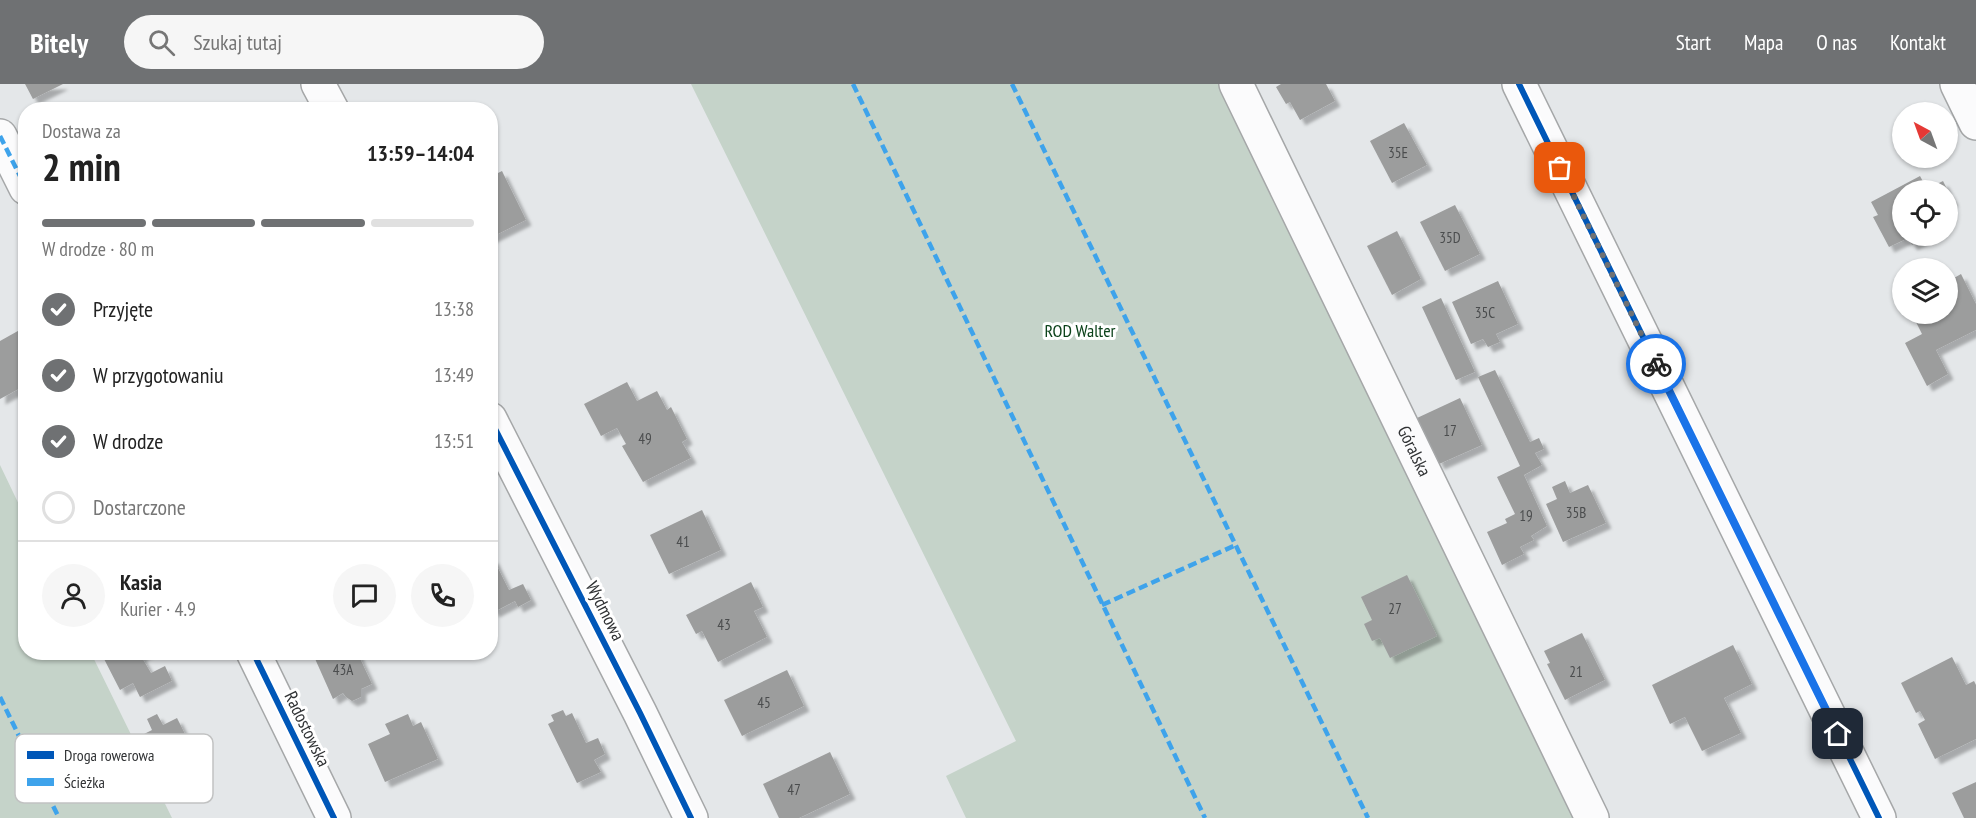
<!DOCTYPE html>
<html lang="pl">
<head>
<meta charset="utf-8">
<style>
	body { margin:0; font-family:"PT Sans Narrow",sans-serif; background:#f6f6f6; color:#222; height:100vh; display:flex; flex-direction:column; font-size:22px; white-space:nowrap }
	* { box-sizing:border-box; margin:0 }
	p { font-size:20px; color:#767676 }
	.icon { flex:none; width:33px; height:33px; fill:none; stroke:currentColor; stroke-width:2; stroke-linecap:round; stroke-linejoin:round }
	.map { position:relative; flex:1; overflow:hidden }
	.panel { position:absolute; left:18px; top:18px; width:480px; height:558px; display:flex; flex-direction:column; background:#fff; border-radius:24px; box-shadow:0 2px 4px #0004 }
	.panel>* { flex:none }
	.needle { width:39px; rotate:319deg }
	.tools { position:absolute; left:1892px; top:18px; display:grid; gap:12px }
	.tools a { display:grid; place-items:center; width:66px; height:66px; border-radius:50%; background:#fff; box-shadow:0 2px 4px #0004; font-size:30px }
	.pin { position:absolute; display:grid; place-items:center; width:51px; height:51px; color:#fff; margin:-26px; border-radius:12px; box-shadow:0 3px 9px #0006 }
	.courier { position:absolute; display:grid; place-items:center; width:60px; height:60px; margin:-30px; border:4px solid #1a73e8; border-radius:50%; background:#fff; color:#222; box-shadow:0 2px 8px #0007 }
	.summary em { font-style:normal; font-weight:600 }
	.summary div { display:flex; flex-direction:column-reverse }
	.summary { display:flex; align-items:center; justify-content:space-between; height:102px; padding:0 24px }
	h1 { font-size:39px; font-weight:600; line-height:45px }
	.bar { display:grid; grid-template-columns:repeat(4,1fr); gap:9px 6px; align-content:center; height:72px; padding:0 24px }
	.bar i { height:8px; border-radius:4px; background:#e0e0e0 }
	.bar .selected { background:#6f7173 }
	.bar p { grid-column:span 4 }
	.line { display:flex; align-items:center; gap:15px; padding:0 24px; border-top:2px solid #e0e0e0 }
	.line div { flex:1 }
	.round { display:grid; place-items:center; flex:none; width:63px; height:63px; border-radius:32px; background:#f6f6f6 }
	ol { padding:0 24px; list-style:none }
	li { display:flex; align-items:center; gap:18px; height:66px }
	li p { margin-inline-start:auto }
	li .icon { padding:6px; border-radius:50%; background:#6f7173; color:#fff; stroke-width:4 }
	li:last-child { color:#767676 }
	li i { width:33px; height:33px; border:3px solid #e0e0e0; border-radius:50% }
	header { display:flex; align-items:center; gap:36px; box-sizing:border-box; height:84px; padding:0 30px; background:#6f7173; color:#fff }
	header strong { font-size:28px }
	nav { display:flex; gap:33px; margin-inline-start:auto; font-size:21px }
	.search { width:420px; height:54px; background:#f6f6f6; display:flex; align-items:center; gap:15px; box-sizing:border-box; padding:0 21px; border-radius:33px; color:#767676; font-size:22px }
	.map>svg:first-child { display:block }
	.green { fill:#c5d3c9 }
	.building { fill:#9c9d9d; filter:url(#shadow) }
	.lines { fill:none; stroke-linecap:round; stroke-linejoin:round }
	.minor-casing { stroke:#a5a7a8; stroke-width:36 }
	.minor { stroke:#fbfbfc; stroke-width:33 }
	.quiet { stroke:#3ea3eb; stroke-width:4.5; stroke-dasharray:9 4.5; stroke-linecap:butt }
	.cycleway-casing { stroke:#fff; stroke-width:10 }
	.cycleway { stroke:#0057b8; stroke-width:6 }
	.done { stroke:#6f7173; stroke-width:6; stroke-dasharray:0 10.8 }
	.route { stroke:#1a73e8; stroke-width:8 }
	.labels { text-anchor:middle; stroke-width:6; stroke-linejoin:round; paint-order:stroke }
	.number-label { font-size:15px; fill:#4b4d4e }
	.park-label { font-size:18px; fill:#0b421a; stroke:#fff }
	.street-label { font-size:18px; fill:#303234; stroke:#fff }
	.key { fill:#fff; stroke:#c1c2c2; stroke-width:1.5 }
	.key-label { font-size:16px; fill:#303234 }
</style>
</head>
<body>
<header>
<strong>Bitely</strong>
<div class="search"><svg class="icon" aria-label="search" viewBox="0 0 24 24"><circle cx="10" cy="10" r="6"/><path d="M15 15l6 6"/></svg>Szukaj tutaj</div>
<nav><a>Start</a><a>Mapa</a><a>O nas</a><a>Kontakt</a></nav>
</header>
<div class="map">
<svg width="1976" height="734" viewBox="0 0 1976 734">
	<defs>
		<filter id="shadow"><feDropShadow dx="5.5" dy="5.5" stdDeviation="1.5" flood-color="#0004"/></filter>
	</defs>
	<rect width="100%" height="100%" fill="#e4e7e9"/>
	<g class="green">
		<path d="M 691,0 L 1227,0 L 1584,734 L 966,734 L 946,692 L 1016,657 Z"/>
		<path d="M 0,381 L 25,433 L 26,568 L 91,569 L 172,734 L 0,734 Z"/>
	</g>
	<g class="building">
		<path d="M 25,0 L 63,0 L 33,15 Z"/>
		<path d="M 1281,0 L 1326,0 L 1335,17 L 1300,36 L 1290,18 L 1286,20 L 1276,3 Z"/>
		<path d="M 1404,39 L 1427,81 L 1392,99 L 1370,57 Z"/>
		<path d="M 502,87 L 526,136 L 490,154 L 490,93 Z"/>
		<path d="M 1920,92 L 1927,105 L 1943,97 L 1953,117 L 1947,120 L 1947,106 L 1902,106 L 1902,152 L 1930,152 L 1912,161 L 1908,154 L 1889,163 L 1873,133 L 1878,131 L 1871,118 Z"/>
		<path d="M 1455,121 L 1480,170 L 1445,187 L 1420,138 Z"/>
		<path d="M 1397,147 L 1421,195 L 1392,211 L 1367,162 Z"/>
		<path d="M 1961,190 L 1976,220 L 1976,246 L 1936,266 L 1948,290 L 1927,302 L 1905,259 L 1922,250 L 1912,230 L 1947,230 L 1947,198 Z"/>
		<path d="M 1498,197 L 1518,240 L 1496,250 L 1500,258 L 1488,263 L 1483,255 L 1471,260 L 1452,218 Z"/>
		<path d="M 1441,214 L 1475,288 L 1456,296 L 1422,223 Z"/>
		<path d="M 25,243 L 26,301 L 0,315 L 0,257 Z"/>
		<path d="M 1495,286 L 1530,358 L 1539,354 L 1544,365 L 1535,369 L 1542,381 L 1524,391 L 1547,442 L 1531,452 L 1534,456 L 1520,463 L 1524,470 L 1502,481 L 1487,448 L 1507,439 L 1505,435 L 1515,430 L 1497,393 L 1520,382 L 1478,293 Z"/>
		<path d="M 627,298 L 637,317 L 657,307 L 667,326 L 671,323 L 687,355 L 682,358 L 691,374 L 643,398 L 622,362 L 626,360 L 617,344 L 601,352 L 584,320 Z"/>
		<path d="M 1460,314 L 1482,361 L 1439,380 L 1417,334 Z"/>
		<path d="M 1565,397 L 1570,409 L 1588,401 L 1606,439 L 1563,458 L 1546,420 L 1557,415 L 1552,403 Z"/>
		<path d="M 702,426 L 721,466 L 669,490 L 650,451 Z"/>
		<path d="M 493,474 L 509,506 L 523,500 L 531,516 L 518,523 L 515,517 L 494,528 L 490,521 L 490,475 Z"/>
		<path d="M 1407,491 L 1437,552 L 1390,574 L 1380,554 L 1372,557 L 1364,540 L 1372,536 L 1361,513 Z"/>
		<path d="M 751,498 L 763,523 L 754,527 L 767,553 L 718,578 L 702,547 L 696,550 L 686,531 Z"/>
		<path d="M 1582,549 L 1605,596 L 1565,616 L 1547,580 L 1550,579 L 1544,567 Z"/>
		<path d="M 1733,561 L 1752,600 L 1724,614 L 1741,649 L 1702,667 L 1685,633 L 1670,640 L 1652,601 Z"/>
		<path d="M 112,568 L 148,568 L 141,572 L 151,589 L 165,582 L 172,597 L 140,613 L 133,599 L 120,606 L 103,573 Z"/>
		<path d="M 312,568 L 357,568 L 372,600 L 361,605 L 361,613 L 352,617 L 346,613 L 343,609 L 333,615 Z"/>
		<path d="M 1952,573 L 1966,601 L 1974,597 L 1976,601 L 1976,655 L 1935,675 L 1918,640 L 1925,636 L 1920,627 L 1916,629 L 1901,599 Z"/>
		<path d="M 787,586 L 804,622 L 742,652 L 724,616 Z"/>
		<path d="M 563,626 L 566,632 L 572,629 L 586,659 L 598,654 L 605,670 L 594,676 L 601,688 L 577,699 L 548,640 L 554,637 L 551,631 Z"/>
		<path d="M 157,630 L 163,641 L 177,634 L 196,672 L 161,689 L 142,651 L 152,646 L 147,635 Z"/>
		<path d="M 408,630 L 413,642 L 421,638 L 438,675 L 385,698 L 368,660 L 390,650 L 385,640 Z"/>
		<path d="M 830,668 L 850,710 L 799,734 L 779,734 L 763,700 Z"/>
		<path d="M 1976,698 L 1976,734 L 1964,734 L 1952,709 Z"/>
	</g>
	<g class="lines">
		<defs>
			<g id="minor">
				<path d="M 318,0 L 332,26"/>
				<path id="s1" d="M 1236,0 L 1592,734"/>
				<path d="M 1519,0 L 1879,734"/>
				<path d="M 1957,0 L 1976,39"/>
				<path d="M 0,52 L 26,104"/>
				<path d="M 490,335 L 640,629 L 691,734"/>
				<path d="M 253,568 L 334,734"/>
			</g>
		</defs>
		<use href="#minor" class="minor-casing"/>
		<use href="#minor" class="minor"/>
		<g class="quiet">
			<path d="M 853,0 L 1205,734"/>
			<path d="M 1012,0 L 1368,734"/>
			<path d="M 0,52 L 26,104"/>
			<path d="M 1102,521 L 1236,461"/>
			<path d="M 0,613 L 59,734"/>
		</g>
		<defs>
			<g id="cycleway">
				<path d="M 1519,0 L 1879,734"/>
				<path d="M 490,335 L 640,629 L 691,734"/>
				<path d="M 253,568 L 334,734"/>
			</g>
		</defs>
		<use href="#cycleway" class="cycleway-casing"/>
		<use href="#cycleway" class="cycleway"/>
	</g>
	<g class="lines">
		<path class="done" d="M 1560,84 L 1656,280"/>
		<path class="route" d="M 1656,280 L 1838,650"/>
	</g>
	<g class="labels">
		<g class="number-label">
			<text x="1398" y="74">35E</text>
			<text x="1450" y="159">35D</text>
			<text x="1485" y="234">35C</text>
			<text x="1450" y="352">17</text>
			<text x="645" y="360">49</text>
			<text x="1576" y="434">35B</text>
			<text x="1526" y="437">19</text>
			<text x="683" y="463">41</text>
			<text x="1395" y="530">27</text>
			<text x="724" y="546">43</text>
			<text x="343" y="591">43A</text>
			<text x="1576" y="593">21</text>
			<text x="764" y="624">45</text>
			<text x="794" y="711">47</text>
		</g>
		<g class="park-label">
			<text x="1080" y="253">ROD Walter</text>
		</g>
		<g class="street-label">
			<text dy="6" stroke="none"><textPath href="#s1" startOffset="408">Góralska</textPath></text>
			<text transform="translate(605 527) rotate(63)" y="6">Wydmowa</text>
			<text transform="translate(307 645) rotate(64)" y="6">Radostowska</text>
		</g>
	</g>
	<rect x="15" y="650" width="198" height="69" rx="9" class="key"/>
	<rect x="27" y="667" width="27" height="8" fill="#0057b8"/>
	<rect x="27" y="694" width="27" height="8" fill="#3ea3eb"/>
	<g class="key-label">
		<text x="64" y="677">Droga rowerowa</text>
		<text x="64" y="704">Ścieżka</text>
	</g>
</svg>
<div class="tools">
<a><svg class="needle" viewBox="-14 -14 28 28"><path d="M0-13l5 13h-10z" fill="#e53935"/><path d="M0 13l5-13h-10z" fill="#767676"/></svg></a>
<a><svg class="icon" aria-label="locate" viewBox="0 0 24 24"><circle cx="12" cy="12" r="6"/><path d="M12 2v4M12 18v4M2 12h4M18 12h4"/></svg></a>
<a><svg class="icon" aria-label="layers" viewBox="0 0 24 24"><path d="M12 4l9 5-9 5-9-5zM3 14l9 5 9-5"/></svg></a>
</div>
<div class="pin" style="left:1560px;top:84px;background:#ea580c"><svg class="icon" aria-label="bag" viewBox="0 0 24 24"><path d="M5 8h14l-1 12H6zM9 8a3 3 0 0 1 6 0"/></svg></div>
<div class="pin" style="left:1838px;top:650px;background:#1f2937"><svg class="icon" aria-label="home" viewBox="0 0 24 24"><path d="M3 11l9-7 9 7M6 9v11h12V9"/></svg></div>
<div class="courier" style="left:1656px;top:280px"><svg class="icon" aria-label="bike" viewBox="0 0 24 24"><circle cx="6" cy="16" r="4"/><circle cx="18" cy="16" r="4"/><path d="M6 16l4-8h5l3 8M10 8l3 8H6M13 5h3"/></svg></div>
<section class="panel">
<div class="summary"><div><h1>2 min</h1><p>Dostawa za</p></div><em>13:59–14:04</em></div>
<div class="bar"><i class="selected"></i><i class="selected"></i><i class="selected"></i><i></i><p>W drodze · 80 m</p></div>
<ol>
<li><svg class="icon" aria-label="check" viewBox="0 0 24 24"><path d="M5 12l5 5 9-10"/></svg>Przyjęte<p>13:38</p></li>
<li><svg class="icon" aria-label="check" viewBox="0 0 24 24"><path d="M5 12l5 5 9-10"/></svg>W przygotowaniu<p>13:49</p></li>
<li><svg class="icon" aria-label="check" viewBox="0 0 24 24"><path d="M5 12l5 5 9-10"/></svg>W drodze<p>13:51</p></li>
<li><i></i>Dostarczone</li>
</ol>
<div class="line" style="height:108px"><a class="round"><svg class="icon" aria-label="person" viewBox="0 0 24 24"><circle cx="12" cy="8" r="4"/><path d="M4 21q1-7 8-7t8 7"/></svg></a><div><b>Kasia</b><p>Kurier · 4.9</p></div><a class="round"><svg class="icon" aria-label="chat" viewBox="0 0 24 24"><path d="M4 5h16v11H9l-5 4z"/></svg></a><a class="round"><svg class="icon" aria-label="phone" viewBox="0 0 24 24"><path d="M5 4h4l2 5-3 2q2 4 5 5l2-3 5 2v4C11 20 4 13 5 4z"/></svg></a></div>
</section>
</div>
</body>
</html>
